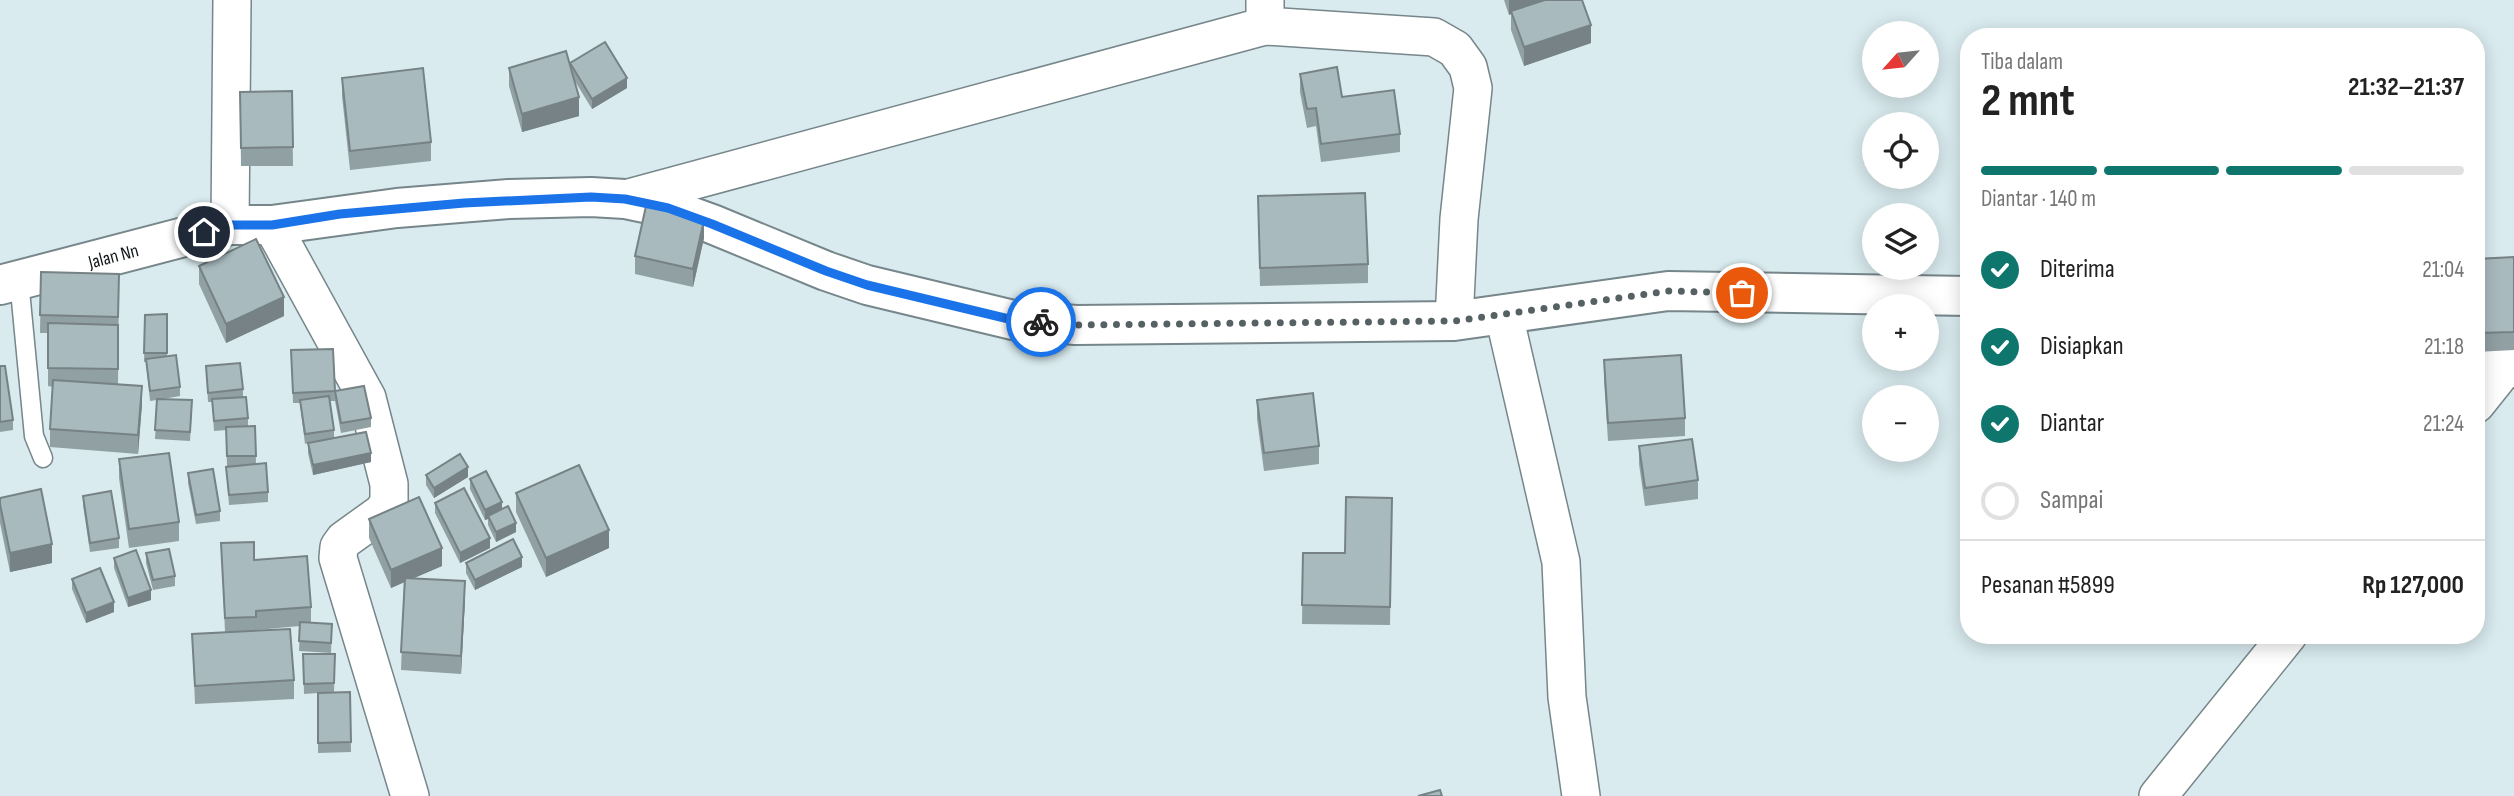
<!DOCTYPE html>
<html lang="id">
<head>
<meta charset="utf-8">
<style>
	body { margin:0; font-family:"Sofia Sans Condensed",sans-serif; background:#f2f2f2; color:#222; height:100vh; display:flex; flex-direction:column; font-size:26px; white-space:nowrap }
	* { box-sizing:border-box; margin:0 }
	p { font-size:23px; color:#767676 }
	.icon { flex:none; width:38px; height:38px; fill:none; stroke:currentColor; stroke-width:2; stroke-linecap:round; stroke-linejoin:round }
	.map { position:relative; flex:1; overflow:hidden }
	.details { position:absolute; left:1960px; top:28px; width:525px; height:616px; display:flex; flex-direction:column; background:#fff; border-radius:28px; box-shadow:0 4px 18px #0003 }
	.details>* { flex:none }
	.needle { width:46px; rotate:243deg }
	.buttons { position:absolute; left:1862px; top:21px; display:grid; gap:14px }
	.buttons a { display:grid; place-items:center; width:77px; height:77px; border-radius:50%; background:#fff; box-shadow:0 4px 18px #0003; font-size:35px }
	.pin { position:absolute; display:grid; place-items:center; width:60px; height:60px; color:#fff; margin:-30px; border:4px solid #fff; border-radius:50%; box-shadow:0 2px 7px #0007 }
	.courier { position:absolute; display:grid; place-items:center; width:70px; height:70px; margin:-35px; border:5px solid #1a73e8; border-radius:50%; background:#fff; color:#222; box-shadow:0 2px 9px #0007 }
	.summary em { font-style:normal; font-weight:700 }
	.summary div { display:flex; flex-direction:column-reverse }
	.summary { display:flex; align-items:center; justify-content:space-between; height:119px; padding:0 21px }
	h1 { font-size:46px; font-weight:700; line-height:52px }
	.bar { display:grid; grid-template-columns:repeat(4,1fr); gap:10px 7px; align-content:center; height:84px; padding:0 21px }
	.bar i { height:9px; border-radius:5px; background:#e0e0e0 }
	.bar .current { background:#0f766e }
	.bar p { grid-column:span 4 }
	.line { display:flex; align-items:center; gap:18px; padding:0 21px; border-top:2px solid #e0e0e0 }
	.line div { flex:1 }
	ol { padding:0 21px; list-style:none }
	li { display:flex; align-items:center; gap:21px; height:77px }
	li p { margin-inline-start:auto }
	li .icon { padding:7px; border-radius:50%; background:#0f766e; color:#fff; stroke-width:4 }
	li:last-child { color:#767676 }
	li i { width:38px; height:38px; border:4px solid #e0e0e0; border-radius:50% }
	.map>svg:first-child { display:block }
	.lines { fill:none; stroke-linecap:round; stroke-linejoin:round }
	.service-casing { stroke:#76868a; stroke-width:21 }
	.minor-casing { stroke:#76868a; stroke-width:40 }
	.tertiary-casing { stroke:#76868a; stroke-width:42 }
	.service { stroke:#fff; stroke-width:18 }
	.minor { stroke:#fff; stroke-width:37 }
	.tertiary { stroke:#fff; stroke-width:38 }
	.wall { fill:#91a0a3 }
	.shaded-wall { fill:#768285 }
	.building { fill:#a9babe; stroke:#768285; stroke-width:2 }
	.done { stroke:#566163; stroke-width:7; stroke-dasharray:0 12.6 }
	.route { stroke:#1a73e8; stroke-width:9 }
	.labels { text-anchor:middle; stroke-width:6; stroke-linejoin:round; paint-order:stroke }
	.street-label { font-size:19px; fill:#101618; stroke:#fff }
</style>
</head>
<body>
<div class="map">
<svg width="2514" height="796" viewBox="0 0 2514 796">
	<rect width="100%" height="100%" fill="#d9ebef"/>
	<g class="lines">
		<defs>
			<path id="service" d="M 19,280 L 34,436 L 43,458"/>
			<g id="minor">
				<path d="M 1265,0 L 1265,26 L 1434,37 L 1455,49 L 1468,67 L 1473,88 L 1459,219 L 1454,321"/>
				<path d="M 625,199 L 1265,26"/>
				<path d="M 230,225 L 232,0"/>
				<path d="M 272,225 L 367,398 L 389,484 L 389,502 L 383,512 L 344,540 L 339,547 L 338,558 L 410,796"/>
				<path d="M 1504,315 L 1561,562 L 1567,697 L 1581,796"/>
				<path d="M 2476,404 L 2504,369"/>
				<path d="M 2158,796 L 2288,635"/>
			</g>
			<g id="tertiary">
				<path id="s1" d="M 0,285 L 230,225 L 272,225 L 397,208 L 509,199 L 591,197 L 625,199 L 668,208 L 712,224 L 826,271 L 867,285 L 1013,320 L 1076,325 L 1454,321 L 1668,291 L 1969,296"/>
				<path d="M 2476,368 L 2514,368"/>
			</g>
		</defs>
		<use href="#service" class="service-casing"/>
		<use href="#minor" class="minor-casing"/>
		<use href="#tertiary" class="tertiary-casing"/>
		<use href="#service" class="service"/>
		<use href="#minor" class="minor"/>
		<use href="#tertiary" class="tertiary"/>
	</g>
	<g class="wall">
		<path d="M 1504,0 L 1582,0 L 1591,43 L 1524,66 L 1511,30 L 1511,14 L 1509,15 Z"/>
		<path d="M 570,63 L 627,88 L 592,109 L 573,78 L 579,116 L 522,132 L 509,86 L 509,68 L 570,67 Z"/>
		<path d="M 1300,74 L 1342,97 L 1400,134 L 1400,152 L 1321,162 L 1316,126 L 1307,128 L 1300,92 Z"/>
		<path d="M 342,78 L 431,142 L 431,161 L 350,170 L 342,96 Z"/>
		<path d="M 292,91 L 293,166 L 241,166 L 240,92 Z"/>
		<path d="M 1258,196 L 1368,264 L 1368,283 L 1260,286 Z"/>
		<path d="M 704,238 L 693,287 L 635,274 L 635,256 Z"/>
		<path d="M 2514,257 L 2514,350 L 2476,352 L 2476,259 Z"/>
		<path d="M 199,266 L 284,316 L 226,343 L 199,284 Z"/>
		<path d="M 41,272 L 119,274 L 118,384 L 142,404 L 138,454 L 50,447 L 50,429 L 53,387 L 48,386 L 48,333 L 40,333 Z"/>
		<path d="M 167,314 L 167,356 L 180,387 L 180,396 L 163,399 L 192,410 L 190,441 L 155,439 L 157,400 L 150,401 L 146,362 L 144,362 L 145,315 Z"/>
		<path d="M 291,350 L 335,391 L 371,418 L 371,427 L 341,433 L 335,401 L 330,401 L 334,430 L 334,438 L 371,462 L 313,475 L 308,453 L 308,443 L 305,444 L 300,403 L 293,403 Z"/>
		<path d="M 1604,360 L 1685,418 L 1685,436 L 1608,441 L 1604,379 Z"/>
		<path d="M 0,366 L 13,420 L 13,430 L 0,432 Z"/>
		<path d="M 206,366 L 243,389 L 243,397 L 248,418 L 248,426 L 255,426 L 256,464 L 268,492 L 268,502 L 229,505 L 226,467 L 236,466 L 227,466 L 226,430 L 214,431 L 212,402 L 208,402 Z"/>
		<path d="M 1257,400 L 1319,446 L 1319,464 L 1264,471 L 1257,419 Z"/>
		<path d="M 1639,446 L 1698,480 L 1698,499 L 1645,506 L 1639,464 Z"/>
		<path d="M 119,459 L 179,522 L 179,541 L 129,548 L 119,478 Z"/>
		<path d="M 188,473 L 220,511 L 220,521 L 196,524 L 188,483 Z"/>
		<path d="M 426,475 L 468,477 L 434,498 L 426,485 Z"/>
		<path d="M 470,479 L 502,509 L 516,532 L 496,542 L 488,525 L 488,519 L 485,520 L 470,489 Z"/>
		<path d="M 516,493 L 609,548 L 546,577 L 516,512 Z"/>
		<path d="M 83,496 L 119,538 L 119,548 L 90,552 L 83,505 Z"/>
		<path d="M 0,498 L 52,563 L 10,572 L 0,523 Z"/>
		<path d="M 1392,498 L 1390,625 L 1302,624 L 1303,553 L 1345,553 Z"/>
		<path d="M 435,503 L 490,548 L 460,563 L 435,513 Z"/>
		<path d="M 369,519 L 442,566 L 414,578 L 465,599 L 461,674 L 401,670 L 404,582 L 391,588 L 369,538 Z"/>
		<path d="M 221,543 L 254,560 L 311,607 L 311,623 L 332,624 L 331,653 L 299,651 L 300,626 L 256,630 L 294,680 L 294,699 L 195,704 L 192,634 L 225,632 Z"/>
		<path d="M 146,553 L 175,576 L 175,586 L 153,590 L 146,563 Z"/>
		<path d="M 114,558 L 151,600 L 128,607 L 114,568 Z"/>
		<path d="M 466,563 L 522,567 L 475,590 L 466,573 Z"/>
		<path d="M 72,579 L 114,612 L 86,623 L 72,589 Z"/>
		<path d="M 303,654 L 335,654 L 334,693 L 350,692 L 351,752 L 318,753 L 318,693 L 304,694 Z"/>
	</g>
	<g class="shaded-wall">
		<path d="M 1509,0 L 1551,0 L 1511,11 L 1511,14 L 1509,15 Z"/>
		<path d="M 1591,25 L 1591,43 L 1524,66 L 1524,47 Z"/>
		<path d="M 627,78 L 627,88 L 592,109 L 592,99 Z"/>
		<path d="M 579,97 L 579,116 L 522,132 L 522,114 Z"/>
		<path d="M 704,220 L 704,238 L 693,287 L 693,269 Z"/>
		<path d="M 284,297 L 284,316 L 226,343 L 226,324 Z"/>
		<path d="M 142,386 L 142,404 L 138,454 L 138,435 Z"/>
		<path d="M 371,453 L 371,462 L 313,475 L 313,465 Z"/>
		<path d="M 468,467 L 468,477 L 434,498 L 434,488 Z"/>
		<path d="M 502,502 L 502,512 L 488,516 L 488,519 L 485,520 L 485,510 Z"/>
		<path d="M 516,523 L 516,532 L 496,542 L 496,532 Z"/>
		<path d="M 609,530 L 609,548 L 546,577 L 546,558 Z"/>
		<path d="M 490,538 L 490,548 L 460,563 L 460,553 Z"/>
		<path d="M 52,544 L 52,563 L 10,572 L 10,553 Z"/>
		<path d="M 442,548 L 442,566 L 391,588 L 391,570 Z"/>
		<path d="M 522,557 L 522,567 L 475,590 L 475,580 Z"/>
		<path d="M 465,581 L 465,599 L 461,674 L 461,656 Z"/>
		<path d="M 151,590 L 151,600 L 128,607 L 128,598 Z"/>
		<path d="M 114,602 L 114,612 L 86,623 L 86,613 Z"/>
	</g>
	<g class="building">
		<path d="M 1545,0 L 1582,0 L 1591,25 L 1524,47 L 1511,11 Z"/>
		<path d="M 605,42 L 627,78 L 592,99 L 570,63 Z"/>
		<path d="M 566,51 L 579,97 L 522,114 L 509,68 Z"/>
		<path d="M 1337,67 L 1342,97 L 1394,90 L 1400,134 L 1321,144 L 1316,108 L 1307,109 L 1300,74 Z"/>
		<path d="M 423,68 L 431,142 L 350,151 L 342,78 Z"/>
		<path d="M 292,91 L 293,147 L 241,148 L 240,92 Z"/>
		<path d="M 1365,193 L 1368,264 L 1260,268 L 1258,196 Z"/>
		<path d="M 646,206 L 704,220 L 693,269 L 635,256 Z"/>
		<path d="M 256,239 L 284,297 L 226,324 L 199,266 Z"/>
		<path d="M 2514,257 L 2514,332 L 2476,333 L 2476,259 Z"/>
		<path d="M 41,272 L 119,274 L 118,317 L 40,315 Z"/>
		<path d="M 167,314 L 167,353 L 144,353 L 145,315 Z"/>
		<path d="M 48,323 L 118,325 L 118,369 L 48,368 Z"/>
		<path d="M 333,349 L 335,391 L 293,393 L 291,350 Z"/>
		<path d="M 176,355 L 180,387 L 150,391 L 146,359 Z"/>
		<path d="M 1681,355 L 1685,418 L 1608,423 L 1604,360 Z"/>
		<path d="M 240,363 L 243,389 L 208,393 L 206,366 Z"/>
		<path d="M 0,366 L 5,366 L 13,420 L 0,422 Z"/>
		<path d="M 53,380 L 142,386 L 138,435 L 50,429 Z"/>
		<path d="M 364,386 L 371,418 L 341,423 L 335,391 Z"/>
		<path d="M 1313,393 L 1319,446 L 1264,453 L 1257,400 Z"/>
		<path d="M 329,396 L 334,430 L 305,434 L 300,400 Z"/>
		<path d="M 246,397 L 248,418 L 214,421 L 212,399 Z"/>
		<path d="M 157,399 L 192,400 L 190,432 L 155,430 Z"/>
		<path d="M 255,426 L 256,456 L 227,456 L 226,427 Z"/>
		<path d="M 366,432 L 371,453 L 313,465 L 308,443 Z"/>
		<path d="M 1692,439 L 1698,480 L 1645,488 L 1639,446 Z"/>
		<path d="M 169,453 L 179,522 L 129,529 L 119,459 Z"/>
		<path d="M 460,454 L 468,467 L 434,488 L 426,475 Z"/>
		<path d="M 266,463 L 268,492 L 229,495 L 226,467 Z"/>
		<path d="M 579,465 L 609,530 L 546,558 L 516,493 Z"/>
		<path d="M 213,469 L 220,511 L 196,515 L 188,473 Z"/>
		<path d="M 486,471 L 502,502 L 485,510 L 470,479 Z"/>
		<path d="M 464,488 L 490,538 L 460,553 L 435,503 Z"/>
		<path d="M 41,489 L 52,544 L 10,553 L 0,504 L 0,498 Z"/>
		<path d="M 111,491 L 119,538 L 90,543 L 83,496 Z"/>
		<path d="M 419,497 L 442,548 L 391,570 L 369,519 Z"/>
		<path d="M 1346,497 L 1392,498 L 1390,607 L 1302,605 L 1303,553 L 1345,553 Z"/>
		<path d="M 508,506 L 516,523 L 496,532 L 488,516 Z"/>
		<path d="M 513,539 L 522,557 L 475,580 L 466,563 Z"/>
		<path d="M 254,542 L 254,560 L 307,556 L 311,607 L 256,611 L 256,617 L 225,618 L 221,543 Z"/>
		<path d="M 169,549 L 175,576 L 153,580 L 146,553 Z"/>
		<path d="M 136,550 L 151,590 L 128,598 L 114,558 Z"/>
		<path d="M 100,568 L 114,602 L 86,613 L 72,579 Z"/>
		<path d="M 405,578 L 465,581 L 461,656 L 401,652 Z"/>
		<path d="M 300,622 L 332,624 L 331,643 L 299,641 Z"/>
		<path d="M 290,629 L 294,680 L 195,686 L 192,634 Z"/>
		<path d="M 303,654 L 335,654 L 334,683 L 304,684 Z"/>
		<path d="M 350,692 L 351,742 L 318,743 L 318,693 Z"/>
		<path d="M 1440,790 L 1442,796 L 1418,796 Z"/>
	</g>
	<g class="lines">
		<path class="done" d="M 1041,322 L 1076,325 L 1454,321 L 1668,291 L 1742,293"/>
		<path class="route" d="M 204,232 L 230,225 L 272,225 L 340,214 L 464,203 L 591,197 L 625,199 L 668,208 L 712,224 L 826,271 L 867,285 L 1013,320 L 1041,322"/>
	</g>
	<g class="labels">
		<g class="street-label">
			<text dy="7" stroke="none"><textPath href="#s1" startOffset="117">Jalan Nn</textPath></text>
		</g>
	</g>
</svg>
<div class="buttons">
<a><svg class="needle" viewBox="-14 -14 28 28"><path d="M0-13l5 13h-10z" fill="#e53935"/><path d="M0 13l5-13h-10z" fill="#767676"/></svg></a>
<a><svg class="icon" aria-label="locate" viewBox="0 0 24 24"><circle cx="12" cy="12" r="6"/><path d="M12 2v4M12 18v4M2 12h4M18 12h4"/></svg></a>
<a><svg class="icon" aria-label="layers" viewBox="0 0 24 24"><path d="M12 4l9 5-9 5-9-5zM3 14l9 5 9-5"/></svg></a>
<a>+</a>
<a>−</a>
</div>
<div class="pin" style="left:1742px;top:293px;background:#ea580c"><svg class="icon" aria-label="bag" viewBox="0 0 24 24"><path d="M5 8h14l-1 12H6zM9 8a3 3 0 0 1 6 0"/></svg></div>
<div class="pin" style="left:204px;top:232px;background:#1f2937"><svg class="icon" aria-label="home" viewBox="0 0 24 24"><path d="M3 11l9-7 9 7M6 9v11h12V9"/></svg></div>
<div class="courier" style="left:1041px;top:322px"><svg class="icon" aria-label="bike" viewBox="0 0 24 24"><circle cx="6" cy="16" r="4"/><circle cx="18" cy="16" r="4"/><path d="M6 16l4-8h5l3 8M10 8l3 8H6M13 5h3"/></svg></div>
<section class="details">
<div class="summary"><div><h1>2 mnt</h1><p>Tiba dalam</p></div><em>21:32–21:37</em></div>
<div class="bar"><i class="current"></i><i class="current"></i><i class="current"></i><i></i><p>Diantar · 140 m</p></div>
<ol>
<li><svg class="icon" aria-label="check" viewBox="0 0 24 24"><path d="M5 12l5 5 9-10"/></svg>Diterima<p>21:04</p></li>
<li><svg class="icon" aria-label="check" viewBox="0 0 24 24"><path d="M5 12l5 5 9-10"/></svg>Disiapkan<p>21:18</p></li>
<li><svg class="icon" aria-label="check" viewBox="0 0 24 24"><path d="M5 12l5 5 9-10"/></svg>Diantar<p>21:24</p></li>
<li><i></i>Sampai</li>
</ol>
<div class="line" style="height:91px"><div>Pesanan #5899</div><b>Rp 127,000</b></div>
</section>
</div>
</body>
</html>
